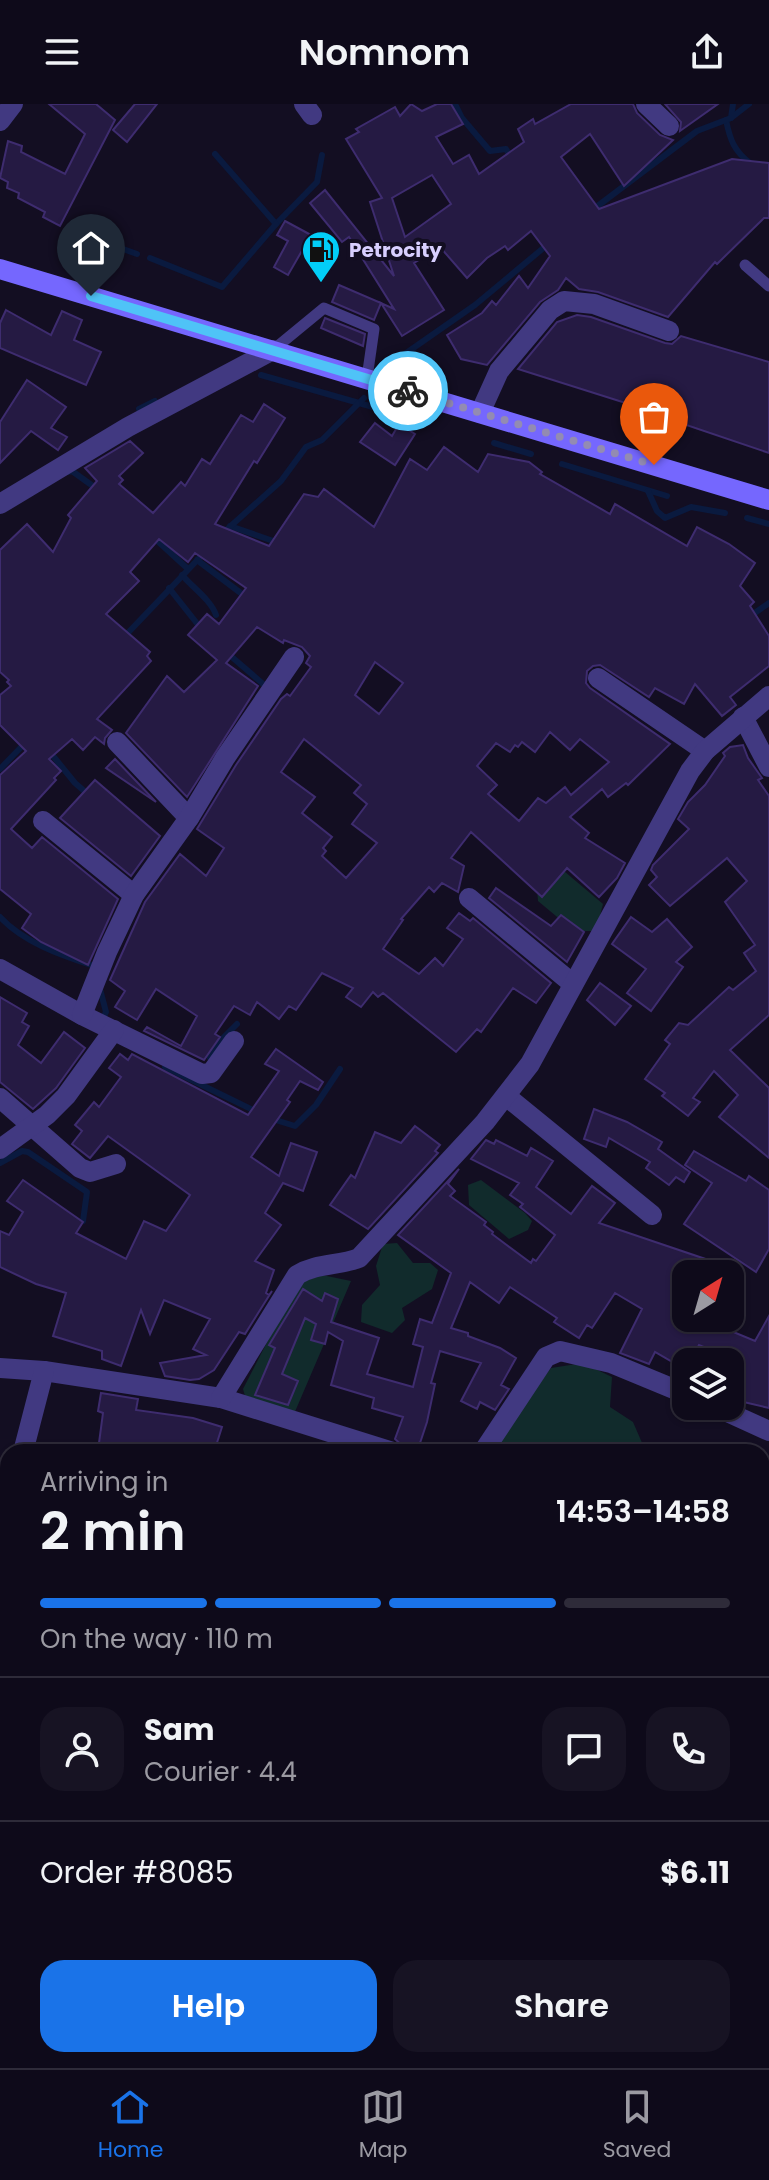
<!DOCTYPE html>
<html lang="en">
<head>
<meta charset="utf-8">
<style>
	body { margin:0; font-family:Poppins,sans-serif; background:#171323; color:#f1f3f6; height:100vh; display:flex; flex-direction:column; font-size:30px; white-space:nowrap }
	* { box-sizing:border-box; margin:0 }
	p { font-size:26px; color:#9b9aa2 }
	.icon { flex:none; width:44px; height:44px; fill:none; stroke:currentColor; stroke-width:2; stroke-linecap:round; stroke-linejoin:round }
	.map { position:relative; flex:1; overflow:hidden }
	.side { position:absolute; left:0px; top:1340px; width:770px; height:624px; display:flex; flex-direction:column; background:#0e0a1a; border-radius:24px 24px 0 0; box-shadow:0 2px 6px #0004,0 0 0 2px #2e2b39 }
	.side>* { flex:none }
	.needle { width:52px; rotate:37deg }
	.buttons { position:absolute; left:672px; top:1156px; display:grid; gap:16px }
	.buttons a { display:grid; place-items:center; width:72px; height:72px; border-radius:16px; background:#0e0a1a; box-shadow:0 2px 6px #0004,0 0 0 2px #2e2b39; font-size:40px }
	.pin { position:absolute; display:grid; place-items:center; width:68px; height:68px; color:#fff; margin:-82px -34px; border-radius:50% 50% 50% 0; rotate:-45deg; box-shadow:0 0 8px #0007 }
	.pin .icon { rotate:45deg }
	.courier { position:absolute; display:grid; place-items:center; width:80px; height:80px; margin:-40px; border:6px solid #4fc3f7; border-radius:50%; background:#fff; color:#222; box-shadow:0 2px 10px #0007 }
	.summary em { font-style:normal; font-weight:600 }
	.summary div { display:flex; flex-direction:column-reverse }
	.summary { display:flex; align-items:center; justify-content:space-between; height:136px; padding:0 40px }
	h1 { font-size:52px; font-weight:600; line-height:60px }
	.bar { display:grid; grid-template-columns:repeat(4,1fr); gap:12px 8px; align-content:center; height:96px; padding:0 40px }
	.bar i { height:10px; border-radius:6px; background:#2e2b39 }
	.bar .active { background:#1a73e8 }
	.bar p { grid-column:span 4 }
	.line { display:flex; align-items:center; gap:20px; padding:0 40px; border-top:2px solid #2e2b39 }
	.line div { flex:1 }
	.round { display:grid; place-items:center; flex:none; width:84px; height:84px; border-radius:24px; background:#171323 }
	.action { display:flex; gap:16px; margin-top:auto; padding:16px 40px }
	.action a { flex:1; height:92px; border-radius:24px; background:#1a73e8; color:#fff; font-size:32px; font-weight:600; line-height:92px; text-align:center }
	.action a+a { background:#171323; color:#f1f3f6 }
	header { display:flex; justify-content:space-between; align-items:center; height:104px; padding:0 40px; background:#0e0a1a; font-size:36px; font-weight:600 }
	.tabs { display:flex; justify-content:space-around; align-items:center; height:112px; border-top:2px solid #2e2b39; background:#0e0a1a; font-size:22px; color:#9b9aa2 }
	.tabs a { display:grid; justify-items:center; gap:4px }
	.tabs .active { color:#1a73e8 }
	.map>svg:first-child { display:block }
	.green { fill:#112b2c }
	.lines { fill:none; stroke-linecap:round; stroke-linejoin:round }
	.stream { stroke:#0a1a3f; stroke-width:6 }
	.building { fill:#251a43; stroke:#3e2c6f; stroke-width:2; fill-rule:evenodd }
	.service { stroke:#413981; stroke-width:11 }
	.minor { stroke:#413981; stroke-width:20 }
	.secondary { stroke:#7567fe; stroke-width:20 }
	.done { stroke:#938bb2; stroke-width:8; stroke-dasharray:0 14.4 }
	.route { stroke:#4fc3f7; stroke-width:10 }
	.labels { text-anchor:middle; stroke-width:8; stroke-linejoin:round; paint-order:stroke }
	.poi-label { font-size:20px; font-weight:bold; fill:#d8cfff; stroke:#130e22; text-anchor:start }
</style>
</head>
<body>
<header><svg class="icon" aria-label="menu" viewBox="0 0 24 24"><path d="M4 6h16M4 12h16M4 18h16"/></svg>Nomnom<svg class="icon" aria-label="share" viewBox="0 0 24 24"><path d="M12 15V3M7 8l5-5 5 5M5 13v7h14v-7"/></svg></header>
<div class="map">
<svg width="769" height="1964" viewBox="0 0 769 1964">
	<rect width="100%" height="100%" fill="#130e22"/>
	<g class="green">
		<path d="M 558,762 L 603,800 L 596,827 L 574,827 L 538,797 L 537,785 Z"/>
		<path d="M 481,1076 L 525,1109 L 532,1117 L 528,1126 L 509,1135 L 469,1101 L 468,1081 Z"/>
		<path d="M 397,1139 L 413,1159 L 430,1159 L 438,1166 L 432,1185 L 402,1204 L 405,1216 L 392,1229 L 361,1218 L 362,1201 L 380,1181 L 376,1162 L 383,1140 Z"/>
		<path d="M 322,1171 L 351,1177 L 294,1310 L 245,1292 L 243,1285 L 297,1180 Z"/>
		<path d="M 583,1259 L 612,1273 L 610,1303 L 633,1318 L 646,1348 L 488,1348 L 551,1264 Z"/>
	</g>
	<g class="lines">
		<g class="stream">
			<path d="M 455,0 L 462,14 L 490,47 L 506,45 L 511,53"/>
			<path d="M 731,14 L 733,0"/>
			<path d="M 726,16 C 730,36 734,47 751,60"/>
			<path d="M 215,50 L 276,120 L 317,78 L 322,51"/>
			<path d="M 591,107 L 697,27 L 731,14 L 749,0"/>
			<path d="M 123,145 L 137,150"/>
			<path d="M 150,154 L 222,183 L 276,120"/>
			<path d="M 399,254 L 475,201 L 547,141"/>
			<path d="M 261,271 L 387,307"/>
			<path d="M 139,305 L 155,297"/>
			<path d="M 406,312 L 428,319"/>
			<path d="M 494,339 L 531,350"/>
			<path d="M 562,360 L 667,392"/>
			<path d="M 67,368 L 72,367 L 97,385"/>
			<path d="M 648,387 L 657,407 L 665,414 L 691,403 L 725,409"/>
			<path d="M 747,414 L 769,420"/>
			<path d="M 230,422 L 279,439"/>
			<path d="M 224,428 L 281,377 L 306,343 L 322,336 L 364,294"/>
			<path d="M 151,431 L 188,465"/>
			<path d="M 197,456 L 246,493"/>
			<path d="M 182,471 C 193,484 211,496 216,511"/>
			<path d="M 169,484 L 203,527"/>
			<path d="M 749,513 L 769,499"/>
			<path d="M 124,533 L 205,448"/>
			<path d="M 226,548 L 269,585"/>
			<path d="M 49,647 L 75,679 L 90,692"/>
			<path d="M 0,665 L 27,637"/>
			<path d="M 0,813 C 23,838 60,851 91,861"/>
			<path d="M 100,885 L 106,908 L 102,916"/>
			<path d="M 210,954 L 223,934 L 237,920"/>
			<path d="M 165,963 L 259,1009"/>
			<path d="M 269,1014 L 295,1022 L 316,1001 L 340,965"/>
			<path d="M 0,1059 L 22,1047 L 28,1048 L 87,1088 L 83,1117"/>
		</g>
	</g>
	<g class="building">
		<path d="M 49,0 L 96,0 L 115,16 L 60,122 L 43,113 L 45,108 L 18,94 L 19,89 L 7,84 L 8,78 L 0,74 L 8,37 L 22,42 L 21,48 L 65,70 L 85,30 Z"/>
		<path d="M 135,0 L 157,0 L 127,38 L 113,26 Z"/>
		<path d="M 411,0 L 422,7 L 437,0 L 451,0 L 463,20 L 436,33 L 453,60 L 469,51 L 479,70 L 524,38 L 518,25 L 533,15 L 535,20 L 571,0 L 633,0 L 637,9 L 660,31 L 673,36 L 624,82 L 590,30 L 561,53 L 599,105 L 732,55 L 769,59 L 769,114 L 764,114 L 717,160 L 715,158 L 668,213 L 598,188 L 579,185 L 566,174 L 558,186 L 540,198 L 487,261 L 461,255 L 447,231 L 482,209 L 492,197 L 496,201 L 519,172 L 528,184 L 550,152 L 531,127 L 508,146 L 505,142 L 487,154 L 467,174 L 440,143 L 414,159 L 444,206 L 402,232 L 381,199 L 394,205 L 349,133 L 342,138 L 310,99 L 325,86 L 394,172 L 370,98 L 382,94 L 346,35 L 359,28 L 356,25 L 395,3 L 400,12 ZM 432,71 L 451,100 L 405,133 L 392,94 Z"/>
		<path d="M 665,0 L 718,0 L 680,27 L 681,18 Z"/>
		<path d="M 285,117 L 311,131 L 288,171 L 274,163 L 288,137 L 277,131 Z"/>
		<path d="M 339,181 L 381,199 L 374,216 L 332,198 Z"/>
		<path d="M 6,206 L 51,231 L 62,207 L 82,216 L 74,236 L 101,248 L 86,281 L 0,244 L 0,219 Z"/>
		<path d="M 577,211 L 591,213 L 665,239 L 672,240 L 681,232 L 769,258 L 769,349 L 651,309 L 651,307 L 518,265 L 557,218 Z"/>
		<path d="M 325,214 L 365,230 L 363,242 L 321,224 Z"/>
		<path d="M 27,276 L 66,303 L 51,324 L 67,333 L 58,346 L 31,327 L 0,359 L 0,318 Z"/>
		<path d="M 264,300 L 285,314 L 257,359 L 254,357 L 215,420 L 269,442 L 304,390 L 318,393 L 324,385 L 374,423 L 410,355 L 427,366 L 444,343 L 478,368 L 488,350 L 529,358 L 542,368 L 540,370 L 610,410 L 615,400 L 687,442 L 697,423 L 729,440 L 755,459 L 740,482 L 754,498 L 750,502 L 769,532 L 769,562 L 730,593 L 736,601 L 722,612 L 695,580 L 684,600 L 655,584 L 649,593 L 600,561 L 593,562 L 587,567 L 586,579 L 590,584 L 670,640 L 628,681 L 626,679 L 608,693 L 602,685 L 570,713 L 589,729 L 585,734 L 625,759 L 617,774 L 599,793 L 567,764 L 542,793 L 471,728 L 451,754 L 464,762 L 458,788 L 442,779 L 434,788 L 429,783 L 401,815 L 403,816 L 383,845 L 419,870 L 435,854 L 443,862 L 463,835 L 447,824 L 459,809 L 470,817 L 473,814 L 551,879 L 536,899 L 513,884 L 481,928 L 477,925 L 456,948 L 383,889 L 378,893 L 373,888 L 361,903 L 346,893 L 353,884 L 322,869 L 296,906 L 289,902 L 279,915 L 257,898 L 250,911 L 234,902 L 215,930 L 220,933 L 204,956 L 144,927 L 147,923 L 181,942 L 197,912 L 156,885 L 137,916 L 115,903 L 125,887 L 110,876 L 145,798 L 180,750 L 206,772 L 224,744 L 197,725 L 236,661 L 281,595 L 287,590 L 290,592 L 311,563 L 306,559 L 310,552 L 302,543 L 284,536 L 283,539 L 257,523 L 226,559 L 258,582 L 187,693 L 126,629 L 167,572 L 184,588 L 217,556 L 188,531 L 207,510 L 219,520 L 246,484 L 195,449 L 188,458 L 159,435 L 130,468 L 139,477 L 106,510 L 150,548 L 147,552 L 151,557 L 97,615 L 112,626 L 105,634 L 104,640 L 95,633 L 83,646 L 72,635 L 49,655 L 61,667 L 54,674 L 56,676 L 11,725 L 32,744 L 42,733 L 118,795 L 88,861 L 41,838 L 22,824 L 31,810 L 0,785 L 0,671 L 26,647 L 0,621 L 0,591 L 11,582 L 7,578 L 9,576 L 0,568 L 0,446 L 27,420 L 53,448 L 71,414 L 68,411 L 97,377 L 85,364 L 130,337 L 143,349 L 119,372 L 123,376 L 119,380 L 153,409 L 181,378 L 185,382 L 202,355 L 210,360 L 241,311 L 253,318 ZM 375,558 L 403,579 L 379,610 L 355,591 ZM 550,628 L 570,646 L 580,635 L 609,658 L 571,691 L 565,683 L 546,699 L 538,694 L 519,717 L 488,690 L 497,681 L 477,662 L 496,639 L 510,648 L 515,641 L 518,643 L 522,638 L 535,648 ZM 304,635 L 361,681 L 354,689 L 367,700 L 352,720 L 377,739 L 346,774 L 322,752 L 326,747 L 323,744 L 332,733 L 302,709 L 315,693 L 281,668 Z"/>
		<path d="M 375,319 L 392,332 L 399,320 L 415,330 L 395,361 L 360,338 Z"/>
		<path d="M 743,641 L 748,654 L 762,674 L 758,676 L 769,692 L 769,911 L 730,946 L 769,984 L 769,1054 L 719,1013 L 738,991 L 714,967 L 693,994 L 700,998 L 688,1012 L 662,992 L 665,989 L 645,975 L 670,940 L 665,936 L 679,919 L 688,921 L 729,883 L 733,886 L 756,867 L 744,849 L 755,841 L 725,798 L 747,777 L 727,754 L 670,802 L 649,781 L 657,773 L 651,766 L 653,761 L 689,725 L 678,715 L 688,698 L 705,681 L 725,652 L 723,649 L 730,643 Z"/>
		<path d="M 115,655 L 156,698 L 106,664 Z"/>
		<path d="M 95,676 L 160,732 L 131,772 L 60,714 Z"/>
		<path d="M 496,784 L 551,822 L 561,811 L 584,828 L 567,858 L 489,794 Z"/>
		<path d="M 631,813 L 652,828 L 667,815 L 692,843 L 676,858 L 683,863 L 651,907 L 627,889 L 646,865 L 612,840 Z"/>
		<path d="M 600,879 L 631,902 L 615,921 L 587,896 Z"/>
		<path d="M 0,893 L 27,909 L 22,918 L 29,922 L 18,941 L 41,959 L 64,928 L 85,944 L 56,984 L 33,1005 L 0,978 Z"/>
		<path d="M 276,945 L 323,978 L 318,986 L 300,977 L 287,996 L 290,998 L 251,1053 L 279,1072 L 291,1039 L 317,1048 L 303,1087 L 283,1079 L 265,1109 L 281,1121 L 255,1157 L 274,1166 L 266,1189 L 269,1191 L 272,1187 L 245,1230 L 239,1228 L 214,1266 L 199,1275 L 190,1276 L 165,1272 L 160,1259 L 206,1251 L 193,1245 L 210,1215 L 164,1196 L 150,1230 L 141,1206 L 121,1262 L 102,1255 L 102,1247 L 53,1232 L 66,1189 L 36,1180 L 0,1163 L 0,1127 L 9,1131 L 23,1108 L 7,1097 L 23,1076 L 83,1118 L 76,1129 L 126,1155 L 144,1117 L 166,1127 L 190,1091 L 108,1032 L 90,1054 L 72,1040 L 82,1027 L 75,1021 L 94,998 L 99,1003 L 121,973 L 109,964 L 120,950 L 128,956 L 132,950 L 248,1011 L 279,967 L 265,960 Z"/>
		<path d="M 594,1005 L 627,1018 L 662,1038 L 658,1045 L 690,1068 L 684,1078 L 676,1073 L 669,1081 L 646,1064 L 650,1058 L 609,1034 L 606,1043 L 584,1035 Z"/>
		<path d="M 415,1022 L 440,1041 L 435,1047 L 438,1049 L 368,1125 L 330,1101 L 351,1071 L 355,1074 L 375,1028 L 401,1039 Z"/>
		<path d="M 486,1036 L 494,1040 L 496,1036 L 527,1052 L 531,1044 L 553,1057 L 536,1083 L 571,1110 L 592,1082 L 615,1099 L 599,1119 L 741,1167 L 740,1170 L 686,1170 L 686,1214 L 718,1214 L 714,1220 L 755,1237 L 769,1212 L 769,1304 L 735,1296 L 739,1287 L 731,1283 L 743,1259 L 699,1241 L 690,1258 L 680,1252 L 676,1260 L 655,1248 L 649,1260 L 620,1249 L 642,1205 L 615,1189 L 592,1224 L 587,1221 L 579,1234 L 554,1218 L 557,1214 L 510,1183 L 499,1199 L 470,1178 L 451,1224 L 468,1229 L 468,1232 L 500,1244 L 516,1254 L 501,1281 L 509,1285 L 495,1306 L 480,1298 L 477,1305 L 461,1297 L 481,1259 L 440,1247 L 431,1279 L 435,1280 L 427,1318 L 417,1348 L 405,1344 L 395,1335 L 403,1313 L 372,1304 L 374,1294 L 331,1281 L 343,1237 L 328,1228 L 325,1240 L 311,1236 L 316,1220 L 305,1214 L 282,1270 L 298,1277 L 288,1301 L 255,1291 L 275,1244 L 269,1241 L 303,1185 L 322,1197 L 325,1189 L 338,1195 L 331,1218 L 379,1234 L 367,1270 L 413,1283 L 423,1243 L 413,1240 L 420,1215 L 432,1219 L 451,1169 L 398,1131 L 459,1065 L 448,1080 L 455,1087 L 450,1092 L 486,1118 L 484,1121 L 493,1128 L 492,1130 L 531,1159 L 533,1155 L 536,1157 L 555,1131 L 520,1103 L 523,1100 L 510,1091 L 519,1079 L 471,1055 Z"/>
		<path d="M 694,1047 L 746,1077 L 749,1072 L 769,1086 L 769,1145 L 756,1168 L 684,1120 L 712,1079 L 685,1061 Z"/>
		<path d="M 101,1289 L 138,1295 L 136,1306 L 193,1314 L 222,1323 L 214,1348 L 111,1348 L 113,1341 L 99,1339 L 103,1309 L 98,1307 Z"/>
	</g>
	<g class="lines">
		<g class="service">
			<path d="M 745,161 L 769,182"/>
			<path d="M 273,246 L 324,204 L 374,225 L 367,274"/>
		</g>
		<g class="minor">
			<path d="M 304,0 L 312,11"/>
			<path d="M 646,0 L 669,22"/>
			<path d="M 0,17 L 13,0"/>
			<path d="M 480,309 L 499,267 L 550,206 L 564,197 L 594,200 L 669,227"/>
			<path d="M 0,400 L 128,323 L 273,246"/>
			<path d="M 598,574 L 705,647"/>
			<path d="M 743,613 L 769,663"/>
			<path d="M 117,638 L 189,714"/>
			<path d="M 43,717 L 134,791"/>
			<path d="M 469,794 L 573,880"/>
			<path d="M 0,865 L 82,911 L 202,970 L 211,969 L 234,937"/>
			<path d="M 82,911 L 107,848 L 134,791 L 189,714 L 225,654 L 294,553"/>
			<path d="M 506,992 L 652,1111"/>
			<path d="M 0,994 L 80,1064 L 90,1068 L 116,1060"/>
			<path d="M 0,1045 L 47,1011 L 66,992 L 114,926"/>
			<path d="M 0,1264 L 44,1267 L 221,1294 L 393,1348"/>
			<path d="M 221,1294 L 297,1171 C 317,1159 338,1162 359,1154 L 485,1018 L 530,960 L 690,667 L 705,647 L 769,592"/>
			<path d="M 714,1302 L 769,1327"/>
			<path d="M 23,1348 L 44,1267"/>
			<path d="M 483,1348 L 546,1253 L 560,1247 L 611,1259 L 686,1290"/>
			<path d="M 0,1392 L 8,1388"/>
			<path d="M 0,1673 L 8,1674"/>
			<path d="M 762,1727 L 769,1715"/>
			<path d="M 0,1857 L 8,1856"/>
			<path d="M 762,1939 L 769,1937"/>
			<path d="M 286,1956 L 289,1964"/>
			<path d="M 668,1964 L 691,1956"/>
		</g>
		<path class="secondary" d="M 0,165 L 769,396"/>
	</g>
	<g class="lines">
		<path class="done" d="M 408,287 L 654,361"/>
		<path class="route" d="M 91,192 L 408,287"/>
	</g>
	<defs>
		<symbol id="fuel-pin" viewBox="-11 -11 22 30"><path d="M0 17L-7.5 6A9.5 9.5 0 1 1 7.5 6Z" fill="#02cef8" stroke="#130e22"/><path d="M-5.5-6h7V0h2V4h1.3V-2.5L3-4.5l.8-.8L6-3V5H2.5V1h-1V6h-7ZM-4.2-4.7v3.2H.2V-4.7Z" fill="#111"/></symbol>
	</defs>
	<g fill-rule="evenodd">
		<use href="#fuel-pin" x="299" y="124" width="44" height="60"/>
	</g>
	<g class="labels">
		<g class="poi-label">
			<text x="349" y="153">Petrocity</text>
		</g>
	</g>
</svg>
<div class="buttons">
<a><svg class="needle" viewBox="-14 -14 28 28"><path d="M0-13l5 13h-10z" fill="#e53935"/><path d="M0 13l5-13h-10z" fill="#9b9aa2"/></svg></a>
<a><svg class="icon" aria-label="layers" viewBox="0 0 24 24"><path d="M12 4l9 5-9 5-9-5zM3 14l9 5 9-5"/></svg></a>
</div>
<div class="pin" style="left:654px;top:361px;background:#ea580c"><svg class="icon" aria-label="bag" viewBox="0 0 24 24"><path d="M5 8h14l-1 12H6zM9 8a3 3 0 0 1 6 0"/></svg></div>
<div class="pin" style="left:91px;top:192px;background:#1f2937"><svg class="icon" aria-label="home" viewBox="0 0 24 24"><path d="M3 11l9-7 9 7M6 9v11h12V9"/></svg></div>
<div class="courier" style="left:408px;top:287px"><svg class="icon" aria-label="bike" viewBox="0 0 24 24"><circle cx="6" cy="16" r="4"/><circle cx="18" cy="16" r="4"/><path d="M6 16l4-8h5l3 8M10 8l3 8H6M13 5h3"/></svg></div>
<section class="side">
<div class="summary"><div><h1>2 min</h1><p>Arriving in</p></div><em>14:53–14:58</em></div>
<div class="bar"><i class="active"></i><i class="active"></i><i class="active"></i><i></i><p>On the way · 110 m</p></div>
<div class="line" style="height:144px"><a class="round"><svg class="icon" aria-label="person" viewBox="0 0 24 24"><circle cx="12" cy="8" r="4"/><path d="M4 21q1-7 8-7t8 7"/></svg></a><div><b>Sam</b><p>Courier · 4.4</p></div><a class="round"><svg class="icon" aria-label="chat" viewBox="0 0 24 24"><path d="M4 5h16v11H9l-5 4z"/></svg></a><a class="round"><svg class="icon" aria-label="phone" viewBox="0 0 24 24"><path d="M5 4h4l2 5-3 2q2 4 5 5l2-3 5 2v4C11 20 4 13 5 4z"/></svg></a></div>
<div class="line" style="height:104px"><div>Order #8085</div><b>$6.11</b></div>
<div class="action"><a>Help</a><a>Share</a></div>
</section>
</div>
<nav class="tabs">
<a class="active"><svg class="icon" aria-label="home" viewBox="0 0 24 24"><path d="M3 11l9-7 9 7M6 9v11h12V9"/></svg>Home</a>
<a><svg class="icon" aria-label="map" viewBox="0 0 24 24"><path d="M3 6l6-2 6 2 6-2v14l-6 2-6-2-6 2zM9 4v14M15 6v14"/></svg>Map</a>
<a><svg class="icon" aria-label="saved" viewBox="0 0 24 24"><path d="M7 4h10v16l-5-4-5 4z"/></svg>Saved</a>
</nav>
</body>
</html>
